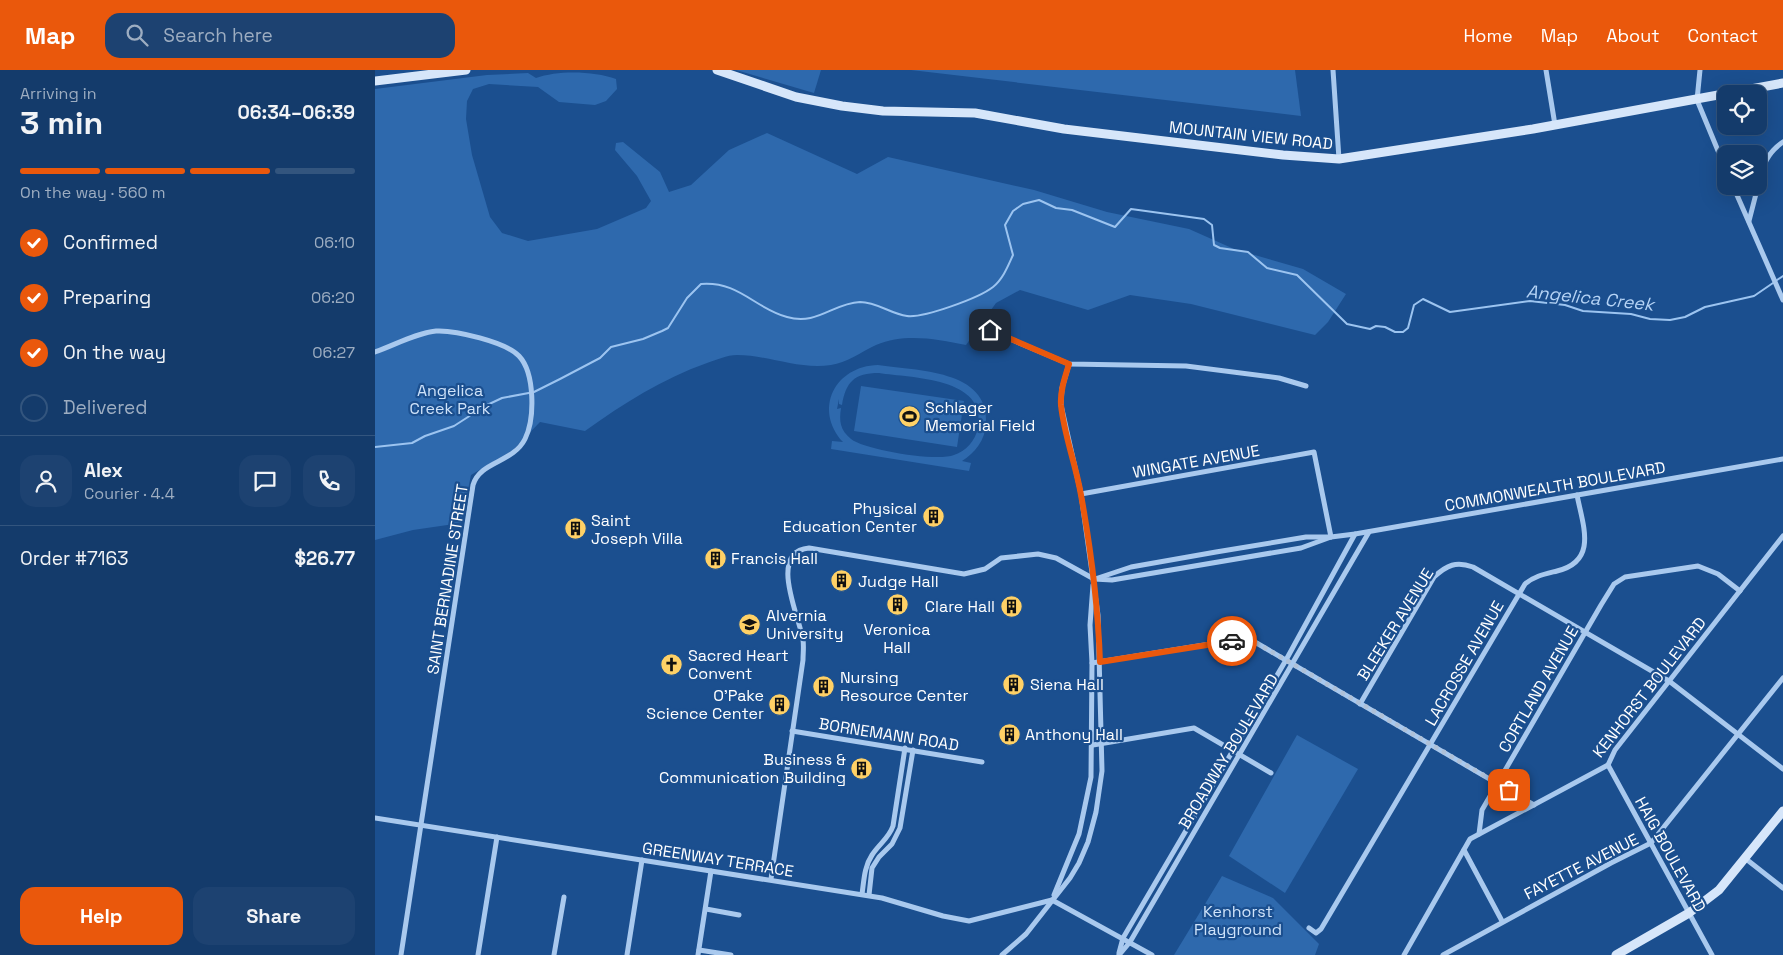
<!DOCTYPE html>
<html lang="en">
<head>
<meta charset="utf-8">
<style>
	body { margin:0; font-family:"Space Grotesk",sans-serif; background:#1d4271; color:#f1f3f6; height:100vh; display:flex; flex-direction:column; font-size:19px; white-space:nowrap }
	* { box-sizing:border-box; margin:0 }
	p { font-size:16px; color:#9dadc1 }
	.icon { flex:none; width:28px; height:28px; fill:none; stroke:currentColor; stroke-width:2; stroke-linecap:round; stroke-linejoin:round }
	.map { position:relative; flex:1; overflow:hidden }
	.sheet { display:flex; flex-direction:column; background:#143b6b; width:375px }
	.sheet>* { flex:none }
	.buttons { position:absolute; left:1342px; top:15px; display:grid; gap:10px }
	.buttons a { display:grid; place-items:center; width:50px; height:50px; border-radius:10px; background:#143b6b; box-shadow:0 5px 20px #0002,0 0 0 1px #33557e; font-size:25px }
	.pin { position:absolute; display:grid; place-items:center; width:42px; height:42px; color:#fff; margin:-21px; border-radius:10px; box-shadow:0 2px 8px #0006 }
	.courier { position:absolute; display:grid; place-items:center; width:50px; height:50px; margin:-25px; border:4px solid #ea580c; border-radius:50%; background:#fff; color:#222; box-shadow:0 1px 6px #0007 }
	.head em { font-style:normal; font-weight:700 }
	.head div { display:flex; flex-direction:column-reverse }
	.head { display:flex; align-items:center; justify-content:space-between; height:85px; padding:0 20px }
	h1 { font-size:32px; font-weight:700; line-height:38px }
	.bar { display:grid; grid-template-columns:repeat(4,1fr); gap:8px 5px; align-content:center; height:60px; padding:0 20px }
	.bar i { height:6px; border-radius:4px; background:#33557e }
	.bar .current { background:#ea580c }
	.bar p { grid-column:span 4 }
	.line { display:flex; align-items:center; gap:12px; padding:0 20px; border-top:1px solid #33557e }
	.line div { flex:1 }
	.round { display:grid; place-items:center; flex:none; width:52px; height:52px; border-radius:15px; background:#1d4271 }
	ol { padding:0 20px; list-style:none }
	li { display:flex; align-items:center; gap:15px; height:55px }
	li p { margin-inline-start:auto }
	li .icon { padding:5px; border-radius:50%; background:#ea580c; color:#fff; stroke-width:4 }
	li:last-child { color:#9dadc1 }
	li i { width:28px; height:28px; border:2px solid #33557e; border-radius:50% }
	.cta { display:flex; gap:10px; margin-top:auto; padding:10px 20px }
	.cta a { flex:1; height:58px; border-radius:15px; background:#ea580c; color:#fff; font-size:20px; font-weight:700; line-height:58px; text-align:center }
	.cta a+a { background:#1d4271; color:#f1f3f6 }
	header { display:flex; align-items:center; gap:30px; box-sizing:border-box; height:70px; padding:0 25px; background:#ea580c; color:#fff }
	header strong { font-size:24px }
	nav { display:flex; gap:28px; margin-inline-start:auto; font-size:18px }
	.search { width:350px; height:45px; background:#1d4271; display:flex; align-items:center; gap:12px; box-sizing:border-box; padding:0 18px; border-radius:15px; color:#9dadc1; font-size:19px }
	main { display:flex; flex:1; min-height:0 }
	.map>svg:first-child { display:block }
	.green { fill:#2e69ad; fill-rule:evenodd }
	.lines { fill:none; stroke-linecap:round; stroke-linejoin:round }
	.stream { stroke:#9cc4f0; stroke-width:2 }
	.street { stroke:#a9c9ee; stroke-width:5 }
	.secondary { stroke:#d6e6fa; stroke-width:9 }
	.done { stroke:#afc1d8; stroke-width:5; stroke-dasharray:0 9 }
	.route { stroke:#ea580c; stroke-width:6 }
	.labels { text-anchor:middle; stroke-width:4.5; stroke-linejoin:round; paint-order:stroke }
	.street-label { font-size:16px; fill:#fff; stroke:#1b4f8f }
	.park-label { font-size:16px; fill:#cfe3fa; stroke:#1b4f8f }
	.poi-label { font-size:16px; fill:#fff; stroke:#1b4f8f; text-anchor:start }
	.water-label { font-size:18px; font-style:italic; fill:#b5d3f5; stroke:#1b4f8f }
</style>
</head>
<body>
<header>
<strong>Map</strong>
<div class="search"><svg class="icon" aria-label="search" viewBox="0 0 24 24"><circle cx="10" cy="10" r="6"/><path d="M15 15l6 6"/></svg>Search here</div>
<nav><a>Home</a><a>Map</a><a>About</a><a>Contact</a></nav>
</header>
<main>
<section class="sheet">
<div class="head"><div><h1>3 min</h1><p>Arriving in</p></div><em>06:34–06:39</em></div>
<div class="bar"><i class="current"></i><i class="current"></i><i class="current"></i><i></i><p>On the way · 560 m</p></div>
<ol>
<li><svg class="icon" aria-label="check" viewBox="0 0 24 24"><path d="M5 12l5 5 9-10"/></svg>Confirmed<p>06:10</p></li>
<li><svg class="icon" aria-label="check" viewBox="0 0 24 24"><path d="M5 12l5 5 9-10"/></svg>Preparing<p>06:20</p></li>
<li><svg class="icon" aria-label="check" viewBox="0 0 24 24"><path d="M5 12l5 5 9-10"/></svg>On the way<p>06:27</p></li>
<li><i></i>Delivered</li>
</ol>
<div class="line" style="height:90px"><a class="round"><svg class="icon" aria-label="person" viewBox="0 0 24 24"><circle cx="12" cy="8" r="4"/><path d="M4 21q1-7 8-7t8 7"/></svg></a><div><b>Alex</b><p>Courier · 4.4</p></div><a class="round"><svg class="icon" aria-label="chat" viewBox="0 0 24 24"><path d="M4 5h16v11H9l-5 4z"/></svg></a><a class="round"><svg class="icon" aria-label="phone" viewBox="0 0 24 24"><path d="M5 4h4l2 5-3 2q2 4 5 5l2-3 5 2v4C11 20 4 13 5 4z"/></svg></a></div>
<div class="line" style="height:65px"><div>Order #7163</div><b>$26.77</b></div>
<div class="cta"><a>Help</a><a>Share</a></div>
</section>
<div class="map">
<svg width="1408" height="885" viewBox="0 0 1408 885">
	<rect width="100%" height="100%" fill="#1b4f8f"/>
	<g class="green">
		<path d="M 361,0 L 446,0 L 439,23 Z"/>
		<path d="M 536,0 L 920,0 L 926,46 Z"/>
		<path d="M 153,3 L 161,8 C 183,0 219,1 241,9 L 242,19 L 231,31 L 220,35 L 184,32 L 163,17 L 114,14 L 98,19 L 92,31 L 91,49 L 97,85 L 115,147 L 127,163 L 153,171 L 222,159 L 271,138 L 276,131 L 262,106 L 240,80 L 241,73 L 248,72 L 285,102 L 294,122 L 316,115 L 354,80 L 392,63 L 482,104 L 513,87 L 659,120 L 732,142 L 814,159 L 859,179 L 928,199 L 971,224 L 953,252 L 940,265 L 816,234 L 755,225 L 713,240 L 645,220 L 621,233 L 591,275 C 561,269 530,263 501,275 C 486,282 471,293 456,295 C 424,300 393,285 362,285 C 352,285 341,290 332,293 C 287,309 249,333 210,361 L 165,352 L 138,380 L 96,405 L 86,453 L 38,460 L 0,470 L 0,19 L 112,5 Z"/>
		<path d="M 503,295 C 541,301 615,299 611,354 C 610,370 600,383 587,391 L 596,393 L 594,401 L 456,379 L 457,371 L 468,372 C 438,339 460,296 503,295 ZM 504,303 C 536,308 613,307 603,358 C 600,371 591,381 579,385 C 562,392 490,380 476,369 C 465,360 464,351 466,338 L 462,339 L 464,329 L 464,334 L 467,335 C 471,312 479,303 504,303 Z"/>
		<path d="M 486,316 L 589,331 L 582,377 L 479,361 Z"/>
		<path d="M 922,665 L 983,699 L 910,823 L 854,786 Z"/>
		<path d="M 847,806 L 898,828 L 944,874 L 940,885 L 799,885 Z"/>
	</g>
	<g class="lines">
		<g class="stream">
			<path d="M 1402,210 L 1408,206"/>
			<path d="M 0,377 L 37,373 L 50,366 L 79,356 L 110,336 L 127,328 L 159,322 L 185,309 L 225,288 L 236,277 L 268,269 L 287,261 L 293,258 L 312,228 L 326,214 C 364,211 379,238 412,247 C 442,256 458,233 485,232 C 502,232 516,244 532,246 C 549,248 604,228 618,217 C 628,209 633,196 638,185 L 630,155 L 638,141 L 648,134 L 664,130 L 681,138 L 697,140 L 740,157 L 756,139 L 829,149 L 837,155 L 839,175 L 845,178 L 873,182 L 892,198 L 922,205 L 972,254 L 995,259 L 1001,256 L 1010,257 L 1020,262 L 1028,262 L 1033,258 L 1039,235 L 1048,229 L 1075,242 L 1155,231 L 1190,235 L 1208,241 L 1256,244 L 1275,249 L 1295,250 L 1310,247 L 1330,237 L 1379,226 L 1398,213"/>
		</g>
		<g class="street">
			<path d="M 958,0 L 964,89"/>
			<path d="M 1171,0 L 1180,55"/>
			<path d="M 1325,0 L 1322,30 L 1351,100"/>
			<path d="M 1384,113 C 1388,95 1392,83 1408,72"/>
			<path d="M 1358,116 L 1408,230"/>
			<path d="M 1360,119 L 1367,123 L 1381,116"/>
			<path d="M 1374,151 L 1383,116"/>
			<path d="M 607,257 L 694,294 L 811,296 L 904,308 L 931,316"/>
			<path d="M 0,282 C 20,275 41,263 61,261 C 80,260 131,272 144,286 C 160,303 160,349 150,369 C 138,393 105,391 98,415 L 26,885"/>
			<path d="M 706,424 L 939,382 L 956,467"/>
			<path d="M 720,509 L 756,497 L 841,482 L 931,467 L 956,467 L 980,464 L 1408,389"/>
			<path d="M 717,593 L 873,568 L 1159,735"/>
			<path d="M 985,634 L 1059,507 C 1072,495 1081,491 1098,497 L 1294,611 L 1408,699"/>
			<path d="M 417,661 L 607,692"/>
			<path d="M 718,675 L 819,658 L 896,703"/>
			<path d="M 1233,695 L 1337,885"/>
			<path d="M 0,748 L 507,828 L 568,846 L 594,851 L 677,830"/>
			<path d="M 1104,764 L 1107,740 L 1226,535 L 1239,514 L 1250,507 L 1323,496 L 1343,504 L 1365,521"/>
			<path d="M 1089,780 L 1127,851"/>
			<path d="M 1371,789 L 1408,818"/>
			<path d="M 396,809 L 428,590 C 428,583 429,577 428,570 C 425,548 392,482 434,478 L 589,504 L 610,499 L 626,488 L 663,484 L 681,488 L 719,509 L 737,510 L 926,478 L 956,467"/>
			<path d="M 487,824 C 489,811 489,797 497,785 C 504,774 514,768 518,756 L 530,678"/>
			<path d="M 494,825 L 497,798 L 504,787 L 517,774 L 525,758 L 538,680"/>
			<path d="M 679,825 L 704,764 L 716,707 L 717,593 L 715,555 L 718,515"/>
			<path d="M 677,830 L 777,885"/>
			<path d="M 331,839 L 364,845"/>
			<path d="M 934,858 L 941,863 L 946,859 L 1150,514 C 1159,506 1170,504 1182,501 C 1223,491 1208,456 1202,425"/>
			<path d="M 324,880 L 356,885"/>
			<path d="M 744,883 L 748,868 L 911,590 L 980,464"/>
			<path d="M 103,885 L 122,767"/>
			<path d="M 179,885 L 189,827"/>
			<path d="M 252,885 L 267,790"/>
			<path d="M 323,885 L 336,801"/>
			<path d="M 627,885 L 651,864 L 695,808 L 704,793 L 713,772 L 721,742 L 727,701 L 723,545 L 706,424 L 686,335 L 687,318 L 694,294"/>
			<path d="M 744,885 L 755,872 L 994,462"/>
			<path d="M 1029,885 L 1095,769 L 1233,695 L 1240,680 L 1408,466"/>
			<path d="M 1068,885 L 1236,793 L 1276,773 L 1408,608"/>
		</g>
		<g class="secondary">
			<path d="M 342,0 L 421,27 L 467,36 L 508,41 L 600,43 L 689,59 L 908,85 L 964,89 L 1158,59 L 1408,13"/>
			<path d="M 0,11 L 91,0"/>
			<path d="M 1241,885 L 1314,843 L 1344,820 L 1408,741"/>
		</g>
	</g>
	<g class="lines">
		<path class="done" d="M 857,571 L 873,568 L 1134,720"/>
		<path class="route" d="M 615,260 L 694,294 C 690,307 685,321 686,335 C 689,365 701,395 706,425 C 716,480 723,535 725,592 L 857,571"/>
	</g>
	<defs>
		<symbol id="stadium-disc" viewBox="-11 -11 22 22"><circle r="9.5" fill="#ffd166" stroke="#1b4f8f"/><path d="M0-5a6.5 5 0 1 0 0 10a6.5 5 0 1 0 0-10ZM-3.5-1.8h7v3.6h-7Z" fill="#111"/></symbol>
		<symbol id="building-disc" viewBox="-11 -11 22 22"><circle r="9.5" fill="#ffd166" stroke="#1b4f8f"/><path d="M-4-6H4V6H1V3H-1V6H-4ZM-2.5-4.3h1.7v1.8h-1.7ZM.8-4.3h1.7v1.8H.8ZM-2.5-1h1.7V.8h-1.7ZM.8-1h1.7V.8H.8Z" fill="#111"/></symbol>
		<symbol id="university-disc" viewBox="-11 -11 22 22"><circle r="9.5" fill="#ffd166" stroke="#1b4f8f"/><path d="M0-5L7-2L0 1L-7-2ZM-4 1L0 2.5L4 1V4Q0 6-4 4Z" fill="#111"/></symbol>
		<symbol id="church-disc" viewBox="-11 -11 22 22"><circle r="9.5" fill="#ffd166" stroke="#1b4f8f"/><path d="M-1.2-6h2.4v3.5h3.3v2.4h-3.3V6h-2.4V-.1h-3.3v-2.4h3.3Z" fill="#111"/></symbol>
	</defs>
	<g fill-rule="evenodd">
		<use href="#stadium-disc" x="522" y="334" width="25" height="25"/>
		<use href="#building-disc" x="546" y="434" width="25" height="25"/>
		<use href="#building-disc" x="188" y="446" width="25" height="25"/>
		<use href="#building-disc" x="328" y="476" width="25" height="25"/>
		<use href="#building-disc" x="454" y="498" width="25" height="25"/>
		<use href="#building-disc" x="510" y="522" width="25" height="25"/>
		<use href="#building-disc" x="624" y="524" width="25" height="25"/>
		<use href="#university-disc" x="362" y="542" width="25" height="25"/>
		<use href="#church-disc" x="284" y="582" width="25" height="25"/>
		<use href="#building-disc" x="626" y="602" width="25" height="25"/>
		<use href="#building-disc" x="436" y="604" width="25" height="25"/>
		<use href="#building-disc" x="392" y="622" width="25" height="25"/>
		<use href="#building-disc" x="622" y="652" width="25" height="25"/>
		<use href="#building-disc" x="474" y="686" width="25" height="25"/>
	</g>
	<g class="labels">
		<g class="street-label">
			<text transform="translate(876 65) rotate(6)" y="6">MOUNTAIN VIEW ROAD</text>
			<text transform="translate(821 391) rotate(-10)" y="6">WINGATE AVENUE</text>
			<text transform="translate(1180 416) rotate(-10)" y="6">COMMONWEALTH BOULEVARD</text>
			<text transform="translate(72 509) rotate(-81)" y="6">SAINT BERNADINE STREET</text>
			<text transform="translate(1020 554) rotate(-58)" y="6">BLEEKER AVENUE</text>
			<text transform="translate(1089 593) rotate(-60)" y="6">LACROSSE AVENUE</text>
			<text transform="translate(1274 617) rotate(-52)" y="6">KENHORST BOULEVARD</text>
			<text transform="translate(1163 619) rotate(-60)" y="6">CORTLAND AVENUE</text>
			<text transform="translate(514 664) rotate(9)" y="6">BORNEMANN ROAD</text>
			<text transform="translate(853 681) rotate(-59)" y="6">BROADWAY BOULEVARD</text>
			<text transform="translate(1296 784) rotate(61)" y="6">HAIG BOULEVARD</text>
			<text transform="translate(343 789) rotate(9)" y="6">GREENWAY TERRACE</text>
			<text transform="translate(1206 796) rotate(-27)" y="6">FAYETTE AVENUE</text>
		</g>
		<g class="park-label">
			<text x="75" y="326">Angelica<tspan x="75" dy="18">Creek Park</tspan></text>
			<text x="863" y="847">Kenhorst<tspan x="863" dy="18">Playground</tspan></text>
		</g>
		<g class="poi-label">
			<text x="550" y="343">Schlager<tspan x="550" dy="18">Memorial Field</tspan></text>
			<text x="542" y="444" text-anchor="end">Physical<tspan x="542" dy="18">Education Center</tspan></text>
			<text x="216" y="456">Saint<tspan x="216" dy="18">Joseph Villa</tspan></text>
			<text x="356" y="494">Francis Hall</text>
			<text x="483" y="517">Judge Hall</text>
			<text x="620" y="542" text-anchor="end">Clare Hall</text>
			<text x="391" y="551">Alvernia<tspan x="391" dy="18">University</tspan></text>
			<text x="522" y="565" text-anchor="middle">Veronica<tspan x="522" dy="18">Hall</tspan></text>
			<text x="313" y="591">Sacred Heart<tspan x="313" dy="18">Convent</tspan></text>
			<text x="465" y="613">Nursing<tspan x="465" dy="18">Resource Center</tspan></text>
			<text x="655" y="620">Siena Hall</text>
			<text x="389" y="631" text-anchor="end">O'Pake<tspan x="389" dy="18">Science Center</tspan></text>
			<text x="650" y="670">Anthony Hall</text>
			<text x="471" y="695" text-anchor="end">Business &amp;<tspan x="471" dy="18">Communication Building</tspan></text>
		</g>
		<g class="water-label">
			<text transform="translate(1215 228) rotate(6)" y="6">Angelica Creek</text>
		</g>
	</g>
</svg>
<div class="buttons">
<a><svg class="icon" aria-label="locate" viewBox="0 0 24 24"><circle cx="12" cy="12" r="6"/><path d="M12 2v4M12 18v4M2 12h4M18 12h4"/></svg></a>
<a><svg class="icon" aria-label="layers" viewBox="0 0 24 24"><path d="M12 4l9 5-9 5-9-5zM3 14l9 5 9-5"/></svg></a>
</div>
<div class="pin" style="left:1134px;top:720px;background:#ea580c"><svg class="icon" aria-label="bag" viewBox="0 0 24 24"><path d="M5 8h14l-1 12H6zM9 8a3 3 0 0 1 6 0"/></svg></div>
<div class="pin" style="left:615px;top:260px;background:#1f2937"><svg class="icon" aria-label="home" viewBox="0 0 24 24"><path d="M3 11l9-7 9 7M6 9v11h12V9"/></svg></div>
<div class="courier" style="left:857px;top:571px"><svg class="icon" aria-label="car" viewBox="0 0 24 24"><path d="M5 17H2v-5l4-1 3-4h7l3 4 3 1v5h-3M9 17h6M6 11h13"/><circle cx="7" cy="17" r="2"/><circle cx="17" cy="17" r="2"/></svg></div>
</div>
</main>
</body>
</html>
